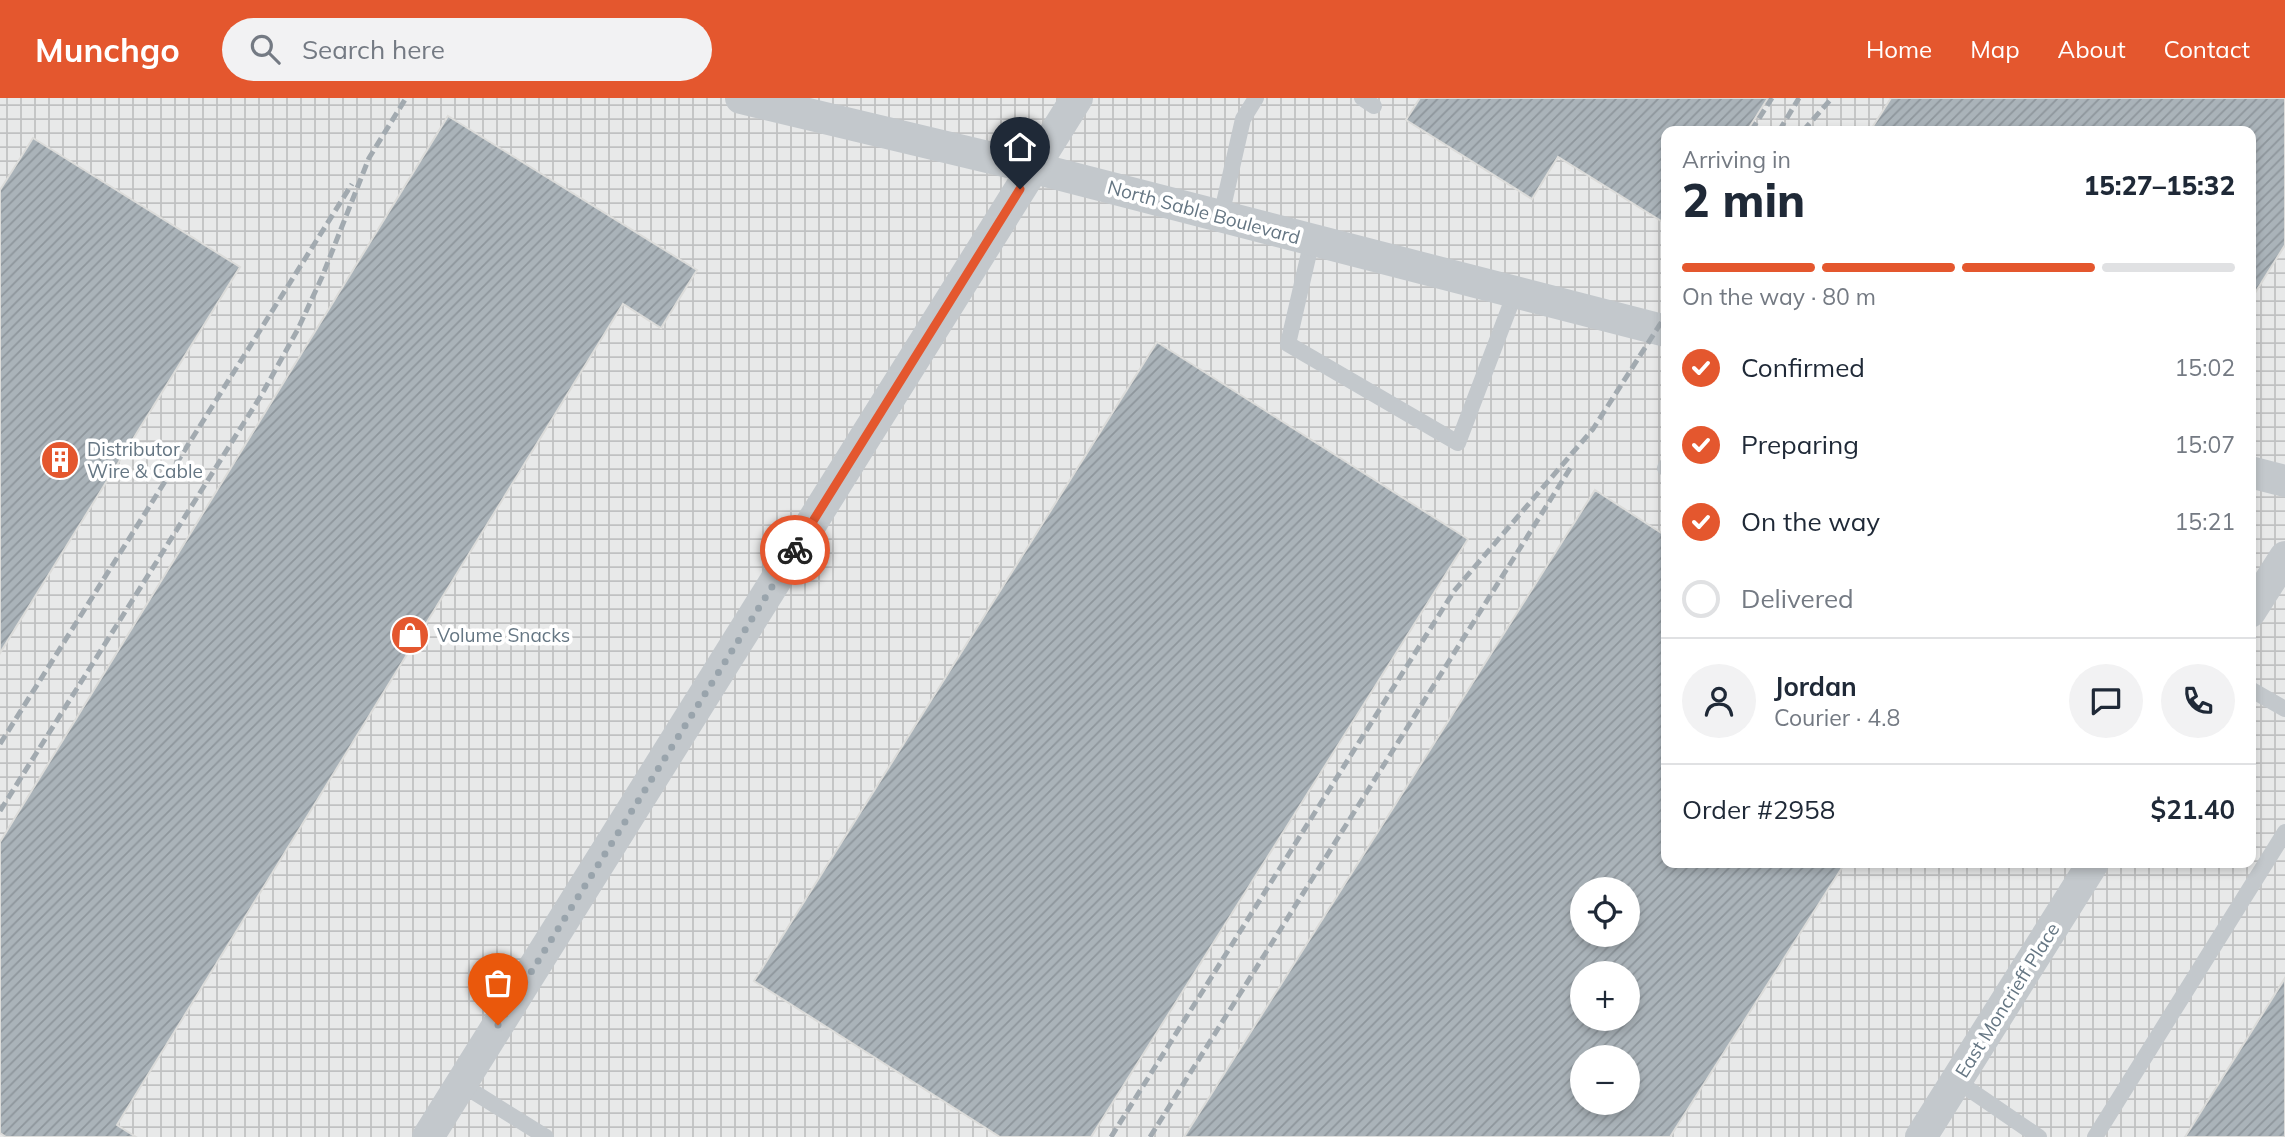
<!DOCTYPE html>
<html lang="en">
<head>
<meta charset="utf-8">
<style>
	body { margin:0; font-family:Mulish,sans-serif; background:#f2f2f3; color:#1f2937; height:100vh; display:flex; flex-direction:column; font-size:26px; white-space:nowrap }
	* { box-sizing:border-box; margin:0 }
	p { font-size:23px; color:#747a83 }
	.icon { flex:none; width:38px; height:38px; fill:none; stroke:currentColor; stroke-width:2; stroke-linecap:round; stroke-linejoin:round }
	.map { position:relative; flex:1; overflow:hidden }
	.panel { position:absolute; left:1661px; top:28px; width:595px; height:742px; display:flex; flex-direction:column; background:#fff; border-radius:14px; box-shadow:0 4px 10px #0003 }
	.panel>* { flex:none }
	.tools { position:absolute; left:1570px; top:779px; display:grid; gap:14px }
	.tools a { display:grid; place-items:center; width:70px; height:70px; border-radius:50%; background:#fff; box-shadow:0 4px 10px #0003; font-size:35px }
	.pin { position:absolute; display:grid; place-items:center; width:60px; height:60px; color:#fff; margin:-72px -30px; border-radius:50% 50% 50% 0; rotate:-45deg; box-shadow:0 0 7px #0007 }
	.pin .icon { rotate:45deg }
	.courier { position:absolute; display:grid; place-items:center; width:70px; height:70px; margin:-35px; border:5px solid #e4572e; border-radius:50%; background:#fff; color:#222; box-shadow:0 2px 9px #0007 }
	.headline em { font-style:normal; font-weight:800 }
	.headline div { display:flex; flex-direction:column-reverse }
	.headline { display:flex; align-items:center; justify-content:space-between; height:119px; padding:0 21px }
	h1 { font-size:46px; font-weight:800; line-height:52px }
	.bar { display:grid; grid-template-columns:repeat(4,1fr); gap:10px 7px; align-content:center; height:84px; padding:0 21px }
	.bar i { height:9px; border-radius:5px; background:#e0e1e3 }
	.bar .on { background:#e4572e }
	.bar p { grid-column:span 4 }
	.line { display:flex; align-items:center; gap:18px; padding:0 21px; border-top:2px solid #e0e1e3 }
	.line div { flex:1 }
	.round { display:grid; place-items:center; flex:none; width:74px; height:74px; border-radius:37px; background:#f2f2f3 }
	ol { padding:0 21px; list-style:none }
	li { display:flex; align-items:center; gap:21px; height:77px }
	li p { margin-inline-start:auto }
	li .icon { padding:7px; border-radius:50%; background:#e4572e; color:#fff; stroke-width:4 }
	li:last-child { color:#747a83 }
	li i { width:38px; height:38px; border:4px solid #e0e1e3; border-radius:50% }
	header { display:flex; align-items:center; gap:42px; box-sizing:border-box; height:98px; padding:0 35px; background:#e4572e; color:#fff }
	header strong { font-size:33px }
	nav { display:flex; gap:38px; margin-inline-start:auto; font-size:24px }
	.search { width:490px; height:63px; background:#f2f2f3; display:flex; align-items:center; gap:18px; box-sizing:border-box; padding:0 24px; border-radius:38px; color:#747a83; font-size:26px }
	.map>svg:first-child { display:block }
	.industrial { fill:url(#industrial-grid); fill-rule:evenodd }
	.building { fill:url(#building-hatch); stroke:#dcdcda; stroke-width:2; fill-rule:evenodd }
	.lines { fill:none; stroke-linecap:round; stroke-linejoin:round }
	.lane { stroke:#c3c8cc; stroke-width:16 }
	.street { stroke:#c3c8cc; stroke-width:32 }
	.rail { stroke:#a2aab0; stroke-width:5; stroke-dasharray:10 5; stroke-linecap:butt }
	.done { stroke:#99a4ac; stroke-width:7; stroke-dasharray:0 12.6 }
	.route { stroke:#e4572e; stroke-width:9 }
	.labels { text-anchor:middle; stroke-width:7; stroke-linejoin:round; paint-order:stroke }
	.street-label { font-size:19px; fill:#657683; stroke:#fff }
	.poi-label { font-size:19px; fill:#657683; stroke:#fff; text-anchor:start }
</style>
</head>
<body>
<header>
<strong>Munchgo</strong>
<div class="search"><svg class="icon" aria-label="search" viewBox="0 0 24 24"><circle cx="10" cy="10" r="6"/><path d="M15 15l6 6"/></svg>Search here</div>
<nav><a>Home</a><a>Map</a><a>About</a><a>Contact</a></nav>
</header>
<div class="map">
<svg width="2285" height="1039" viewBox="0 0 2285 1039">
	<defs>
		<pattern id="industrial-grid" width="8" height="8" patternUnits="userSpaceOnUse" patternTransform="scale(1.75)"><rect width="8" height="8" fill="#e8e9e9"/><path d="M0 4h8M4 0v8" fill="none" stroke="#c0c1c2"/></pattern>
		<pattern id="building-hatch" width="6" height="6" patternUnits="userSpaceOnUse" patternTransform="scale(1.75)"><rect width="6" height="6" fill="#aab3b9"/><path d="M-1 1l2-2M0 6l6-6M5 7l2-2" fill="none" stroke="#8e969c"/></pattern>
	</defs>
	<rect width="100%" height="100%" fill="#fafaf8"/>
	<path class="industrial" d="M 0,0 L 2285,0 L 2285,1039 L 0,1039 ZM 1666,33 L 2250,33 L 2250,765 L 1666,765 ZM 1582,791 L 1628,791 L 1628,836 L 1582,836 ZM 1582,875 L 1628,875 L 1628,920 L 1582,920 ZM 1582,959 L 1628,959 L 1628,1004 L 1582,1004 Z"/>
	<g class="building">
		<path d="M 1420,0 L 1768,0 L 1747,33 L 1666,33 L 1666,126 L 1558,59 L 1532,101 L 1406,22 Z"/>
		<path d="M 1891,0 L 2285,0 L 2285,147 L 2250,203 L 2250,33 L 1870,33 Z"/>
		<path d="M 448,18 L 697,172 L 661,230 L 623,206 L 117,1027 L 136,1039 L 6,1039 L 0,1035 L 0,744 Z"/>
		<path d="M 33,40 L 240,169 L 0,555 L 0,92 Z"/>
		<path d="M 1157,244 L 1468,441 L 1091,1039 L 1000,1039 L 754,883 Z"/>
		<path d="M 1595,392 L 1666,438 L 1666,765 L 1845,765 L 1670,1039 L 1184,1039 ZM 1582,791 L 1628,791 L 1628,836 L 1582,836 ZM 1582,875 L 1628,875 L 1628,920 L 1582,920 ZM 1582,959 L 1628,959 L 1628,1004 L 1582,1004 Z"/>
		<path d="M 2285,880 L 2285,1039 L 2185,1039 Z"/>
	</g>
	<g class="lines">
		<g class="lane">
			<path d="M 1362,0 L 1374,8"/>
			<path d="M 1221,118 L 1243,21 L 1256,0"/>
			<path d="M 1312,142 L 1288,246 L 1458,345 L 1515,195"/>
			<path d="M 1665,370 L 1666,368"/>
			<path d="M 2250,591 L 2285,611"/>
			<path d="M 1957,983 L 2039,1039"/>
			<path d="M 461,986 L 546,1039"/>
			<path d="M 2095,1039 L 2285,734"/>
		</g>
		<g class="street">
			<path d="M 741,0 L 1034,70 L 1666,233"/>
			<path d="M 2250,374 L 2285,383"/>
			<path d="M 2250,514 L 2285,459"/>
			<path d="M 428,1039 L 1077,0"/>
			<path d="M 1921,1039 L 2093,765"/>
		</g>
		<g class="rail">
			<path d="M 1751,33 L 1772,0"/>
			<path d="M 1779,33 L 1799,0"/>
			<path d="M 1803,33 L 1832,0"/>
			<path d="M 0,646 L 352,86"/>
			<path d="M 0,713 L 262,296 L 298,231 L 322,179 L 369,60 L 406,0"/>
			<path d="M 1111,1039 L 1454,493 L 1593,331 L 1666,217"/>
			<path d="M 1150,1039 L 1571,369"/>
		</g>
	</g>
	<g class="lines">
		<path class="done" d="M 498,927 L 795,452"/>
		<path class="route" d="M 795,452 L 1020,91"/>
	</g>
	<defs>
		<symbol id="building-disc" viewBox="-11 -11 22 22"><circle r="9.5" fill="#e4572e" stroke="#fff"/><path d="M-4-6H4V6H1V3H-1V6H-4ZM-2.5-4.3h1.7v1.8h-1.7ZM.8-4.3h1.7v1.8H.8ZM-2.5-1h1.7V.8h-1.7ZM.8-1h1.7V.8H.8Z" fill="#fff"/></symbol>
		<symbol id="shop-disc" viewBox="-11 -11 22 22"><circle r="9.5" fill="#e4572e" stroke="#fff"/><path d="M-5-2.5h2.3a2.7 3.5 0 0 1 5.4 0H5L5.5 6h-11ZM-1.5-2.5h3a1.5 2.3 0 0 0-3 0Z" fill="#fff"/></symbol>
	</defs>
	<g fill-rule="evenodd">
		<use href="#building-disc" x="38" y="340" width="44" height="44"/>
		<use href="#shop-disc" x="388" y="515" width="44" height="44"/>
	</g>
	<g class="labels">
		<g class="street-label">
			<text transform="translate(1204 114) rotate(15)" y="7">North Sable Boulevard</text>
			<text transform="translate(2007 902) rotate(-58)" y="7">East Moncrieff Place</text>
		</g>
		<g class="poi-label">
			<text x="87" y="358">Distributor<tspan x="87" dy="22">Wire &amp; Cable</tspan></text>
			<text x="437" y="544">Volume Snacks</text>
		</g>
	</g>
</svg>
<div class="tools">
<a><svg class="icon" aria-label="locate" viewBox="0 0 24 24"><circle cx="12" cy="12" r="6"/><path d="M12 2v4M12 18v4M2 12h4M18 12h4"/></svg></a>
<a>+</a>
<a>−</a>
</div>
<div class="pin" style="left:498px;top:927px;background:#ea580c"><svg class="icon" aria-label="bag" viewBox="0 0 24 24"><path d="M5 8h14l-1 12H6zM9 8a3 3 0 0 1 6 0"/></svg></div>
<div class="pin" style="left:1020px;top:91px;background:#1f2937"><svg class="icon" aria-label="home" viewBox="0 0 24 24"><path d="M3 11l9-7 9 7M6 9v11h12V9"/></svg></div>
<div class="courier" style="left:795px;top:452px"><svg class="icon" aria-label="bike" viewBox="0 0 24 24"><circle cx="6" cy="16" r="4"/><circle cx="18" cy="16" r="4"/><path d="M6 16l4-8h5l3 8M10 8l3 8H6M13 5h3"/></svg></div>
<section class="panel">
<div class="headline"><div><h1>2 min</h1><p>Arriving in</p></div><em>15:27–15:32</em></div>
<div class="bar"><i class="on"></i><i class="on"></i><i class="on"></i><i></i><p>On the way · 80 m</p></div>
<ol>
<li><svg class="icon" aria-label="check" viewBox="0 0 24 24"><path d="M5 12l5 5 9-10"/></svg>Confirmed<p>15:02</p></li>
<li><svg class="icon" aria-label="check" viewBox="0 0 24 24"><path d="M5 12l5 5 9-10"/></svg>Preparing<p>15:07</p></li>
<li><svg class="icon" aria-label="check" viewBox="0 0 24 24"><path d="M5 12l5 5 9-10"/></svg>On the way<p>15:21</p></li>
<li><i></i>Delivered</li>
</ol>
<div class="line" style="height:126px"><a class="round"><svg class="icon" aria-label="person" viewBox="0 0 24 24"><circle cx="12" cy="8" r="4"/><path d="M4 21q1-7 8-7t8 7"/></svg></a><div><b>Jordan</b><p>Courier · 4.8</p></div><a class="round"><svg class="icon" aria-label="chat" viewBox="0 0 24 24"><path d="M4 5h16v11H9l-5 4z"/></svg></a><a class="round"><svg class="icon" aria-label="phone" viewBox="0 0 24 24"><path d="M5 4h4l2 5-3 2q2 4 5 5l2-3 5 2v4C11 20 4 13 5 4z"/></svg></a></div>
<div class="line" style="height:91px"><div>Order #2958</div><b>$21.40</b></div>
</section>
</div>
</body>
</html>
